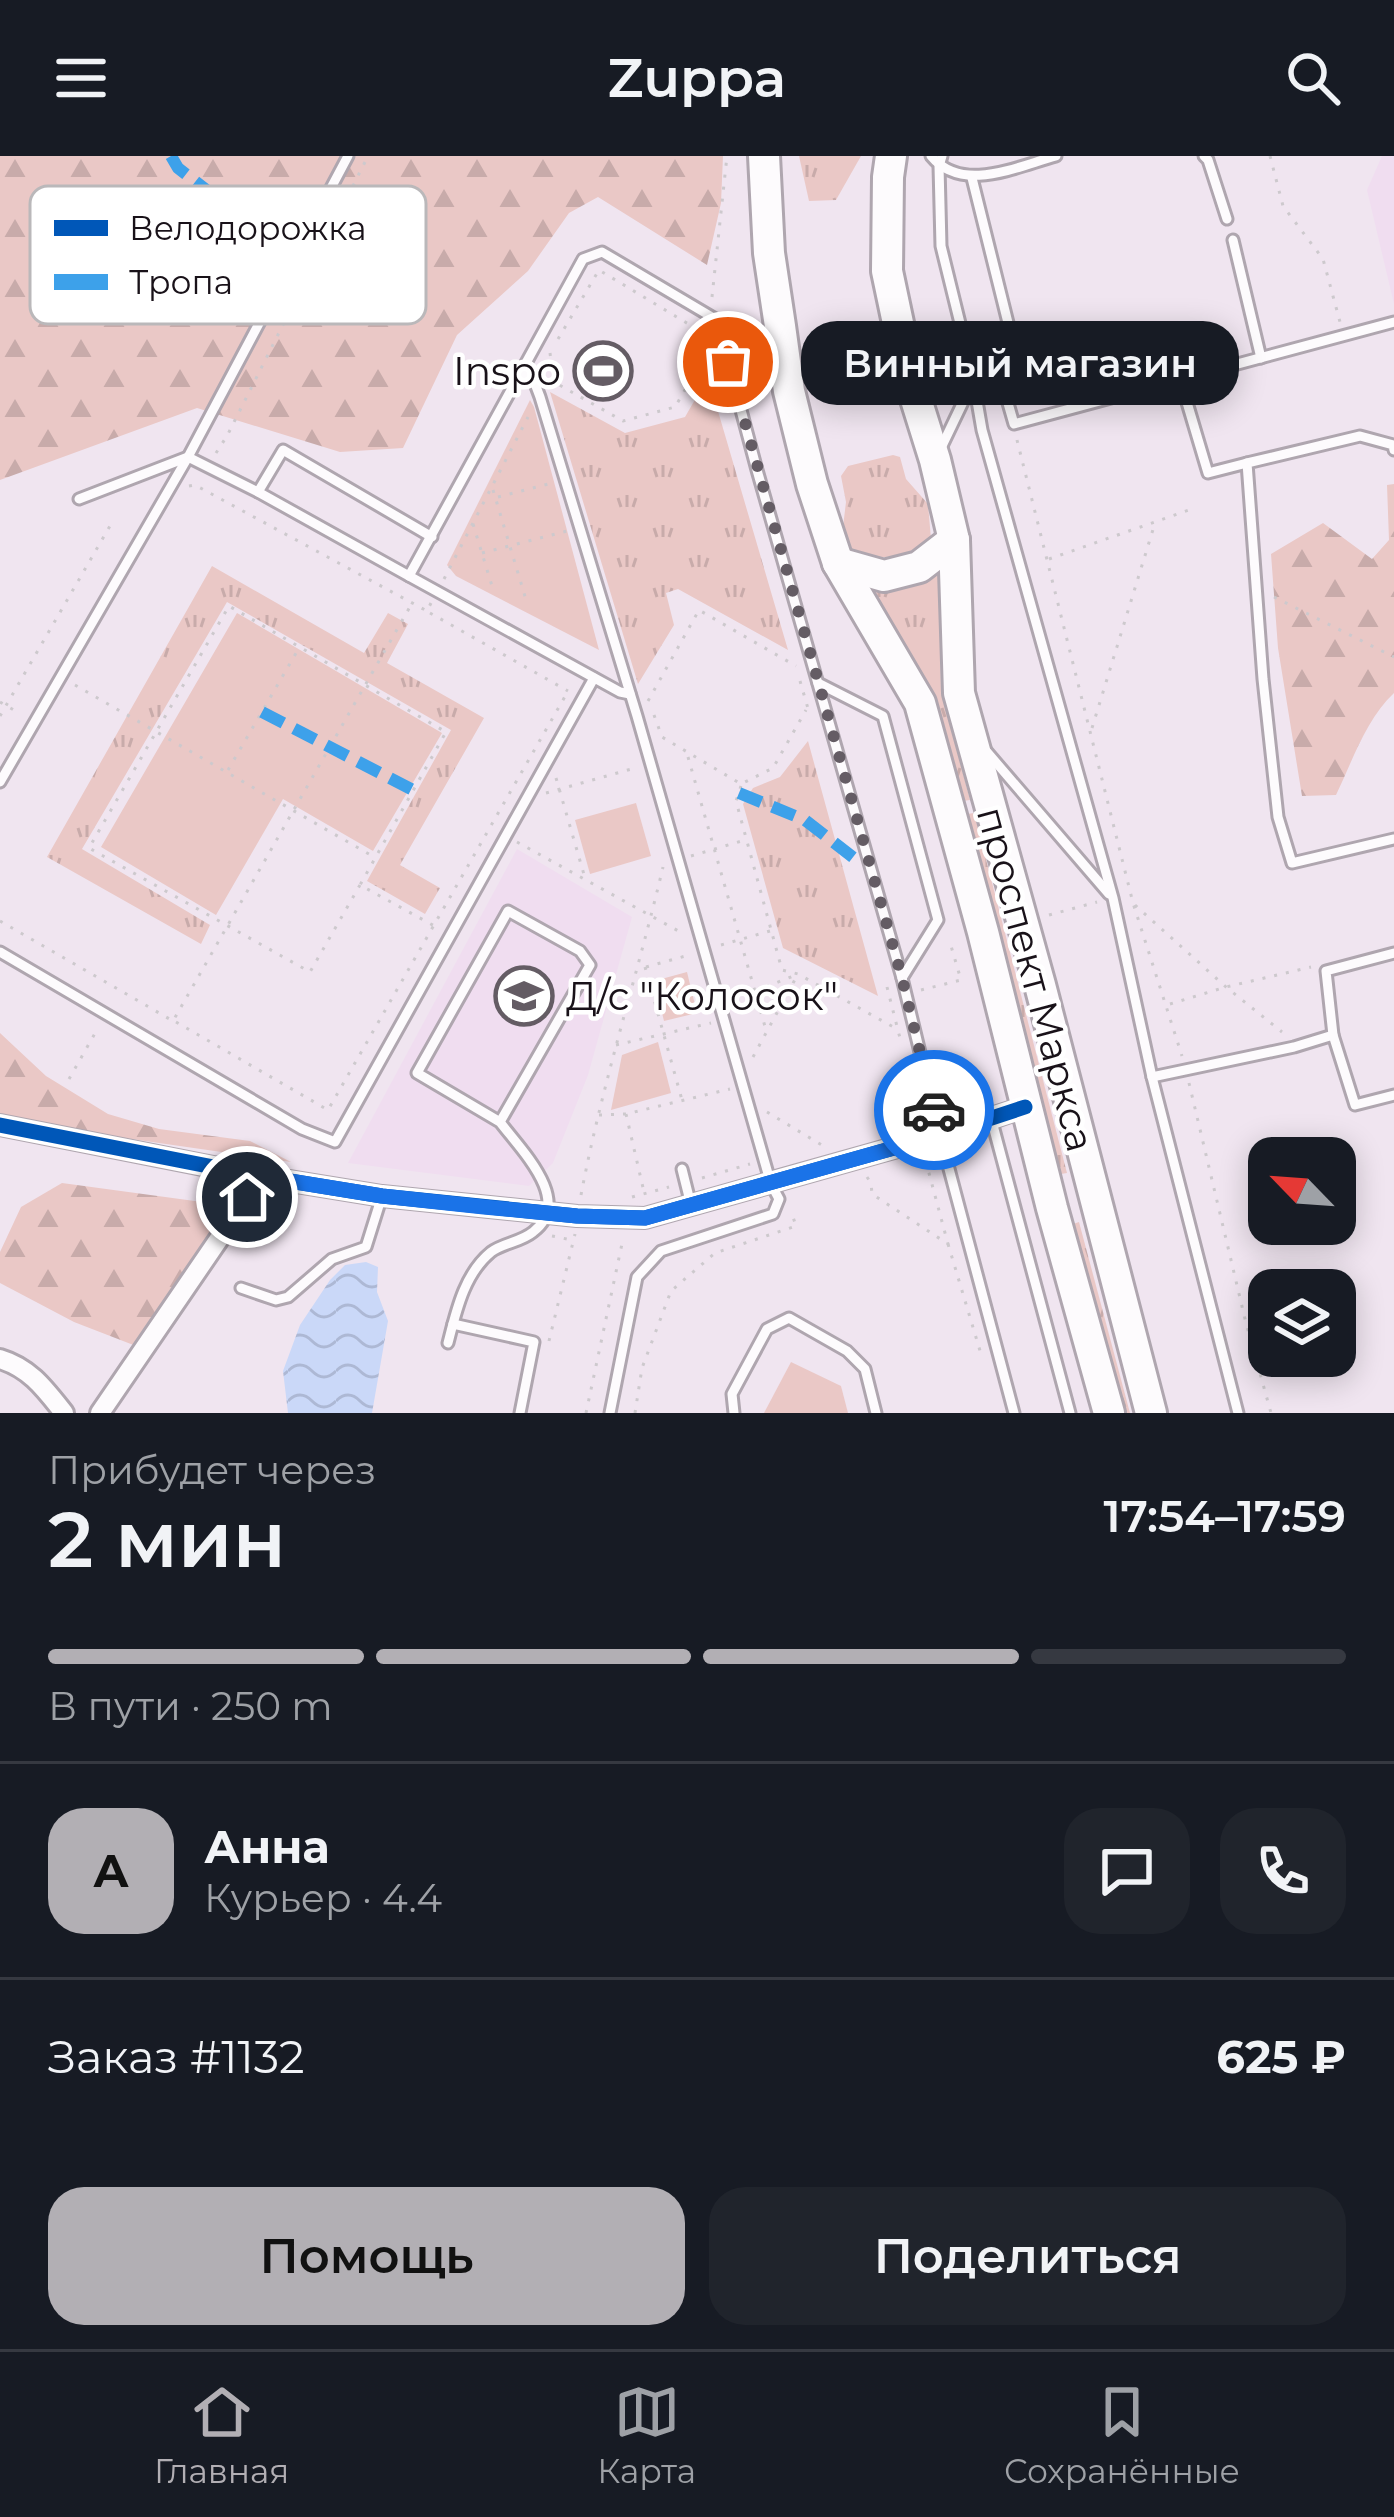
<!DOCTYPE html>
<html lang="ru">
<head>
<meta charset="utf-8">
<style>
	body { margin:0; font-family:Montserrat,sans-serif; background:#20242c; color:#f1f3f6; height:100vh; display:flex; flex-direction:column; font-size:45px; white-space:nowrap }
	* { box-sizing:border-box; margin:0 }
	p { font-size:39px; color:#9ea1a6 }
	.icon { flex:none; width:66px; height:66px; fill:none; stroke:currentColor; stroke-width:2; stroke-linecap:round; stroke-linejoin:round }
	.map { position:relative; height:1257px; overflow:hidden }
	.details { display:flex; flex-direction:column; background:#171b24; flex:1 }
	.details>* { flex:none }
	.needle { width:78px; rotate:295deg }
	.fabs { position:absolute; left:1248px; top:981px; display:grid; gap:24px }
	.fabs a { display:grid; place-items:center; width:108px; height:108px; border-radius:24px; background:#171b24; box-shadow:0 6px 30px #0003; font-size:60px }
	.pin { position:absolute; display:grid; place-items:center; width:102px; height:102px; color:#fff; margin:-51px; border:6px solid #fff; border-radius:50%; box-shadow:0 3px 12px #0007 }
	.courier { position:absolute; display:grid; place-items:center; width:120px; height:120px; margin:-60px; border:9px solid #1a73e8; border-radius:50%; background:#fff; color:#222; box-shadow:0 3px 15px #0007 }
	.bubble { position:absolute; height:84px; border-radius:36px; background:#171b24; box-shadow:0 6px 30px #0003; font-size:39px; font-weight:600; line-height:84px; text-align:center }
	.overview em { font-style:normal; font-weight:600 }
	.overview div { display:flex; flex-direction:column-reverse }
	.overview { display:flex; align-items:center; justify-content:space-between; height:204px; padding:0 48px }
	h1 { font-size:78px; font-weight:600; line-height:90px }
	.bar { display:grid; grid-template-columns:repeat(4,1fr); gap:18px 12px; align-content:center; height:144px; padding:0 48px }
	.bar i { height:15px; border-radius:9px; background:#363941 }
	.bar .current { background:#b2afb4 }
	.bar p { grid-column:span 4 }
	.line { display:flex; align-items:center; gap:30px; padding:0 48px; border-top:3px solid #363941 }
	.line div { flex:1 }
	.round { display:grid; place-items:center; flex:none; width:126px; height:126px; border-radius:36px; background:#20242c }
	.action { display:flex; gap:24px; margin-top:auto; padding:24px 48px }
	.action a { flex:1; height:138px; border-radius:36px; background:#b2afb4; color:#111; font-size:48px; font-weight:600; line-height:138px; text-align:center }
	.action a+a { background:#20242c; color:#f1f3f6 }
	header { display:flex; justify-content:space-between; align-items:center; height:156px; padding:0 48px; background:#171b24; font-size:54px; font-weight:600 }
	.tab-bar { display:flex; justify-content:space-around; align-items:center; height:168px; border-top:3px solid #363941; background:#171b24; font-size:33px; color:#9ea1a6 }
	.tab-bar a { display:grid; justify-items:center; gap:6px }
	.tab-bar .current { color:#b2afb4 }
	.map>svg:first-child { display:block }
	.built { fill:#f0ddf0 }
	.grass { fill:url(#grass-tufts) }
	.forest { fill:url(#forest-firs) }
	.park { fill:#eac8c6 }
	.water { fill:url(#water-waves) }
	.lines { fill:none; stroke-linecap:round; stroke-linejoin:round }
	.service-casing { stroke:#afa6af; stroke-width:15 }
	.minor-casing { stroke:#afa6af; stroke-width:24 }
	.primary-casing { stroke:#afa6af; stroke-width:36 }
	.path { stroke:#cdc9cd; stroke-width:3; stroke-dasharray:3 9; stroke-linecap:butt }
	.service { stroke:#fdfbfd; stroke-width:9 }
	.minor { stroke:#fdfbfd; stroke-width:18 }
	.primary { stroke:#fdfbfd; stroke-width:30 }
	.quiet { stroke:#3da1ea; stroke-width:12; stroke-dasharray:24 12; stroke-linecap:butt }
	.cycleway-casing { stroke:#fff; stroke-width:22 }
	.cycleway { stroke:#0057b8; stroke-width:15 }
	.done { stroke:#645c64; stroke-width:12; stroke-dasharray:0 21.6 }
	.route { stroke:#1a73e8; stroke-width:15 }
	.labels { text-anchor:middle; stroke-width:9; stroke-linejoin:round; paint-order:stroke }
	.poi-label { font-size:39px; fill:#191219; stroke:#fff; text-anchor:end }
	.street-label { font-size:39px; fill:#191219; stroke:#fff }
	.key { fill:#fff; stroke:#bab8ba; stroke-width:3 }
	.key-label { font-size:33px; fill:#191219 }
</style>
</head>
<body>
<header><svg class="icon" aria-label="menu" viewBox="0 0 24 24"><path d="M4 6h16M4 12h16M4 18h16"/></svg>Zuppa<svg class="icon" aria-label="search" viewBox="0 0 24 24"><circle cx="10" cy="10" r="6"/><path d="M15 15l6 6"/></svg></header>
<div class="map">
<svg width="1394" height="1257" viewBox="0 0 1394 1257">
	<defs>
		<pattern id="grass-tufts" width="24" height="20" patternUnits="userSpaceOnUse" patternTransform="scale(3)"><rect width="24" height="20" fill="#eac8c6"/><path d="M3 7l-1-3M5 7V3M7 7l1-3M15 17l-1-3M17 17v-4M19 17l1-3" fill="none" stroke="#c8abaa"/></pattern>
		<pattern id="forest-firs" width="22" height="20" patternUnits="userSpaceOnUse" patternTransform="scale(3)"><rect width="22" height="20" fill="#eac8c6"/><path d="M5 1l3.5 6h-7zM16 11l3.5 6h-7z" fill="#c8abaa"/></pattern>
		<pattern id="water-waves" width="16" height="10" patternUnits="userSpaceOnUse" patternTransform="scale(3)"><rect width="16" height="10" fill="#cad8f8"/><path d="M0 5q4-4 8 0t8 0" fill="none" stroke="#adb8d4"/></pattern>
	</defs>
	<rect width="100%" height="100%" fill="#f0e5f0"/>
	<g class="built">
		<path d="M 1382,0 L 1394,0 L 1394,148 L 1367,34 Z"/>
		<path d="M 517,693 L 632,761 L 588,919 L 553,1007 L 529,1030 L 348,1007 Z"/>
	</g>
	<g class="grass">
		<path d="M 799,0 L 861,0 L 836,44 L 809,45 Z"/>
		<path d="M 1074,199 L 1084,236 L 1048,245 L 1039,209 Z"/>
		<path d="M 708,221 L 788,494 L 678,433 L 666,437 L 674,469 L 638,528 L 550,236 L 625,277 L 685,261 Z"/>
		<path d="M 893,299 L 900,301 L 906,323 L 928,348 L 931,383 C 902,403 886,406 852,394 L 843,371 L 846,346 L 841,320 L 848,310 Z"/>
		<path d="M 212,410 L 364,497 L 388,457 L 408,468 L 387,507 L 484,562 L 400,709 L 440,732 L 425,758 L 367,725 L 451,574 L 227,446 L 82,693 L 210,769 L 201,788 L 47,701 Z"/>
		<path d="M 939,417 L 941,534 L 970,644 L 963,645 L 930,537 L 868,430 C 896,437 916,434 939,417 Z"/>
		<path d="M 808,585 L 878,840 L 783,792 L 743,648 L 753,632 L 780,621 Z"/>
		<path d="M 974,657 L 1067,1017 L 1061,1018 L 967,658 Z"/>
		<path d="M 1079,1066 L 1130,1257 L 1117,1257 L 1067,1070 Z"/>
	</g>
	<g class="forest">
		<path d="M 0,0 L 723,0 L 721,47 L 707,109 L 598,41 L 569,57 L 528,115 L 457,179 L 403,292 L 340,296 L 197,252 L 0,324 Z"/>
		<path d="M 1394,328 L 1394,537 C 1366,563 1352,606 1336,639 L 1302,640 L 1278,492 L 1271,398 L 1323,367 L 1372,403 L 1389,384 L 1387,329 Z"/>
		<path d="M 0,877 L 46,920 L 108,958 L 159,973 L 250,985 L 291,1006 L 0,964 Z"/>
		<path d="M 62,1027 L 202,1046 L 212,1078 L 136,1190 L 74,1166 L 0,1127 L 0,1096 L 21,1051 Z"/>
	</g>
	<g class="park">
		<path d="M 530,244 L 534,251 L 599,494 L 456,420 L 447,409 Z"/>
		<path d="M 237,457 L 442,577 L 373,695 L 283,643 L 216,759 L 101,691 Z"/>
		<path d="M 636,647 L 651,700 L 590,718 L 575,664 Z"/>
		<path d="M 687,816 L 697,857 L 664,865 L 654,825 Z"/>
		<path d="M 658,886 L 671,937 L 611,954 L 622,899 Z"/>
		<path d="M 791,1206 L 841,1230 L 848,1257 L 764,1257 Z"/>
	</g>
	<path class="water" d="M 366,1106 L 378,1111 L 377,1136 L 388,1165 L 372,1257 L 288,1257 L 283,1215 L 300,1169 L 330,1124 L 345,1109 Z"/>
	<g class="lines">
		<defs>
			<g id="service">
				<path d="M 931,0 C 962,38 1018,10 1056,0"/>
				<path d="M 942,0 L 939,10 L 941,90 L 972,216 L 982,274 L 1113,742 L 1152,921 L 1238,1257"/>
				<path d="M 1204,0 L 1208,4 L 1227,63"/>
				<path d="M 1233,84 L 1261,202"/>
				<path d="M 997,209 L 1014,268 L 1394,166"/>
				<path d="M 522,217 L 534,225 L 540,241 L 637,560 L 771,1028 L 779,1043 L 773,1058 L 661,1095 L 637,1121 L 610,1257"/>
				<path d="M 1180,223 L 1208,317 L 1247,307"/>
				<path d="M 940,294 L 963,246 L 972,216 L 1017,203 L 972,22"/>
				<path d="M 1394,294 L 1393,289 L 1360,280 L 1247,307 L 1263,523 L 1278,661 L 1292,707 L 1394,683"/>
				<path d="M 258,336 L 283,294 L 432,381"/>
				<path d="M 79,343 L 188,301 L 258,336 L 409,420 L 583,103 L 602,96 L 717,164 L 757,314 L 902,822 L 940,979 L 1014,1257"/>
				<path d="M 409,420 L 620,536 L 630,538"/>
				<path d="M 818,527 L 883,560 L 938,764 L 902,822"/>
				<path d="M 987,596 L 1109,738"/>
				<path d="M 0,626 L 188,301 L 348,0"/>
				<path d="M 0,796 L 302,973 L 335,986 L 594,522"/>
				<path d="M 1333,879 L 1326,815 L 1394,797"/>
				<path d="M 1152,921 L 1294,891 L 1333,879 L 1355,949 L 1394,939"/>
				<path d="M 991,962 L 1070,1257"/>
				<path d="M 682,1013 L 691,1049"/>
				<path d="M 241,1132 L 276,1144 L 288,1141 L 332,1103 L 366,1091 L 382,1040"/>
				<path d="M 453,1168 L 534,1186 L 520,1257"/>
				<path d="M 448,1187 C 456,1156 464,1118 491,1096 C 503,1087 521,1086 533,1076 C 574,1045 521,994 500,966 L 590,809 L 580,795 L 508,755 L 417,917 L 500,966"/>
				<path d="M 734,1257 L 732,1238 L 767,1173 L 789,1162 L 847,1195 L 865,1213 L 876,1257"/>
			</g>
			<g id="minor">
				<path d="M 0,969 L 259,1020 L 382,1040 L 577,1060 L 645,1062 L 940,979 L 1025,951"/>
				<path d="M 0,1203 C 30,1212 45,1233 64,1257"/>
				<path d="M 100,1257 L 253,1033 L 259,1020"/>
			</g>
			<g id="primary">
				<path d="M 764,0 L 769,97 L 780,170 L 789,235 L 812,328 L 838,407 L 920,547 L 983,776 L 1052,1052 L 1109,1257"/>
				<path d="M 891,0 L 888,21 L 887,115 L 910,224 L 935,304 L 954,384 L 959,537 L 1040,829 L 1151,1257"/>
				<path d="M 838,407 L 884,420 L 919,411 L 954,384"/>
			</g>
		</defs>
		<use href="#service" class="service-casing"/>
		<use href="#minor" class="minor-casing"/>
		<use href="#primary" class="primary-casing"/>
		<g class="path">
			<path d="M 1270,0 L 1283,50 L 1323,103 L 1340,166"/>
			<path d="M 712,141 L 727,0"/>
			<path d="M 558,183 L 599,114 L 700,175 L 712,210"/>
			<path d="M 550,197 L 554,226 L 623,265 L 675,251 L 707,196"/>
			<path d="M 1034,204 L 1084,191 L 1088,205 L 1094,202"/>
			<path d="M 1033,206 L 1042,243"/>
			<path d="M 1017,284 L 1133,747 L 1182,900"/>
			<path d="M 216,297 L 227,280 L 368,0"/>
			<path d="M 189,330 L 195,329 L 427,455 L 431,447"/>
			<path d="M 493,334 L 527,447"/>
			<path d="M 498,341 L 552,327"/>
			<path d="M 473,368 L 492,430"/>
			<path d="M 482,397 L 567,375"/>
			<path d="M 1049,403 L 1189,354"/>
			<path d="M 444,423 L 528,261"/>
			<path d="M 1274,441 L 1394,501"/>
			<path d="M 430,457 L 568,535"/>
			<path d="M 800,525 L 809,556"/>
			<path d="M 75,529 L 374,701"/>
			<path d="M 648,545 L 699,454 L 796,510"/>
			<path d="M 0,546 L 19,557"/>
			<path d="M 654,559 L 662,581 L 741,628 L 773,612 L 806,554"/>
			<path d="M 0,560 L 114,363"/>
			<path d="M 1092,572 L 1155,367"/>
			<path d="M 688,601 L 766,874"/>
			<path d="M 228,614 L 299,492"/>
			<path d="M 556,622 L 585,722"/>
			<path d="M 741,630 L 736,645 L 782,814 L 798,818 L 897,873"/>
			<path d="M 546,637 L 635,612"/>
			<path d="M 517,686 L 682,777"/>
			<path d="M 691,700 L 745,684"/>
			<path d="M 360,729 L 310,816 L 89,692 L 229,450 L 446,576 L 360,729 L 438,772"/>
			<path d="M 1135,749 L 1226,831 L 1282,876"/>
			<path d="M 1049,759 L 1097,746"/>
			<path d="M 0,765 L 173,865 L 411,449"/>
			<path d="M 721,789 L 770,775"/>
			<path d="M 645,811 L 682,944"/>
			<path d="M 646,811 L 689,799"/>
			<path d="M 887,831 L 901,886"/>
			<path d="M 921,834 L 961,824 L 949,783"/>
			<path d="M 755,835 L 796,819"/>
			<path d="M 1170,848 L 1226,831 L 1311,811"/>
			<path d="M 176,866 L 328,954 L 567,537"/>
			<path d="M 616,889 L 711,867"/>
			<path d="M 753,901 L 798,818"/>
			<path d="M 69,923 L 98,872"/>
			<path d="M 1189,927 L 1245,1163 L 1271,1257"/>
			<path d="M 912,930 L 917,968"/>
			<path d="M 767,956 L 825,991"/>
			<path d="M 626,958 L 644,1036"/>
			<path d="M 599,959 L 626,958 L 730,933"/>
			<path d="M 886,975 L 911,925"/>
			<path d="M 867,1021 L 871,1027 L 872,1038 L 948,1088 L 926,1006"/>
			<path d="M 702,1022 L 750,1008"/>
			<path d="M 581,1039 C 602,928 637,821 663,711"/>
			<path d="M 632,1041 L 669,1031"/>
			<path d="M 552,1080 L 572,1084"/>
			<path d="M 948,1088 L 981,1198"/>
			<path d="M 549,1185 L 575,1078"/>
			<path d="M 586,1257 L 623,1083"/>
			<path d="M 635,1257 L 642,1212 L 671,1135 L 715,1097 L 796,1070 L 792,1058"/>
		</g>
		<use href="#service" class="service"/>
		<use href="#minor" class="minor"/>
		<use href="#primary" class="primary"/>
		<g class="quiet">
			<path d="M 171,0 L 178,12 L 295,103"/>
			<path d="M 262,556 L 413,634"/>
			<path d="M 739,637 L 805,664 L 854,702"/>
		</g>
		<defs>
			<path id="cycleway" d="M 0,969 L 259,1020 L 382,1040 L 577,1060 L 645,1062 L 940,979 L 1025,951"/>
		</defs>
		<use href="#cycleway" class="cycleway-casing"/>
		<use href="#cycleway" class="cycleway"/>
	</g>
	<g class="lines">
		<path class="done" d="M 728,206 L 902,822 L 934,954"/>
		<path class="route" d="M 247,1041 L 254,1034 L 259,1020 L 382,1040 L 484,1051 L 577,1060 L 645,1062 L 940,979 L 934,954"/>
	</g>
	<defs>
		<symbol id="stadium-ring" viewBox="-11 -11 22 22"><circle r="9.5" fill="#fff" stroke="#645c64" stroke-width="1.5"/><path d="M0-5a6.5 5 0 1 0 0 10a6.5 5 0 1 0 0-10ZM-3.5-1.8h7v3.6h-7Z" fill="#645c64"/></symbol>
		<symbol id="school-ring" viewBox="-11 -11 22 22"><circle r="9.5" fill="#fff" stroke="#645c64" stroke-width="1.5"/><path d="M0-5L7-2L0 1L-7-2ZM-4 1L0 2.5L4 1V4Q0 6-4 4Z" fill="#645c64"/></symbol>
	</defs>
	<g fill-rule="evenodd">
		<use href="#stadium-ring" x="570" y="182" width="66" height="66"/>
		<use href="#school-ring" x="491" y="807" width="66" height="66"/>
	</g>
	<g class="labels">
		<g class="poi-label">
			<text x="561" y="229">Inspo</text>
			<text x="566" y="854" text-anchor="start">Д/с "Колосок"</text>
		</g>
		<g class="street-label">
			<text transform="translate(1036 823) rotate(75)" y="14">проспект Маркса</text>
		</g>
	</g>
	<rect x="30" y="30" width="396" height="138" rx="18" class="key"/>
	<rect x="54" y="64" width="54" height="16" fill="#0057b8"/>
	<rect x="54" y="118" width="54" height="16" fill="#3da1ea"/>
	<g class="key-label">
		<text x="129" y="84">Велодорожка</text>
		<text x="129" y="138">Тропа</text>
	</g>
</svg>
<div class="fabs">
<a><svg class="needle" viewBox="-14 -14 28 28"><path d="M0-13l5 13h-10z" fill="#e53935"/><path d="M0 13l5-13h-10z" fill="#9ea1a6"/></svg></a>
<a><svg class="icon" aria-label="layers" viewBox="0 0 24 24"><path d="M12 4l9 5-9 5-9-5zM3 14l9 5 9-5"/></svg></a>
</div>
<div class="pin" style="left:728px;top:206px;background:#ea580c"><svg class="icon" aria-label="bag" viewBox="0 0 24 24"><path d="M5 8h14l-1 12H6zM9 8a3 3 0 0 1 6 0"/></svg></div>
<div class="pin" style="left:247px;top:1041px;background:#1f2937"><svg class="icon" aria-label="home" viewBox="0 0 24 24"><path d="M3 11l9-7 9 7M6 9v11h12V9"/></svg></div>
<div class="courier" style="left:934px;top:954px"><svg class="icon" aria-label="car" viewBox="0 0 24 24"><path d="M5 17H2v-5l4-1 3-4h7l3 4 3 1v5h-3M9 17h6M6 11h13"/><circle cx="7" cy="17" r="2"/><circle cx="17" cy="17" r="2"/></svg></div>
<div class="bubble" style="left:801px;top:165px;width:438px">Винный магазин</div>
</div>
<section class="details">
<div class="overview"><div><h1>2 мин</h1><p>Прибудет через</p></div><em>17:54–17:59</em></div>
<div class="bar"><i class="current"></i><i class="current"></i><i class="current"></i><i></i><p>В пути · 250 m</p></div>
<div class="line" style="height:216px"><b class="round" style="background:#b2afb4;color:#111">А</b><div><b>Анна</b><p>Курьер · 4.4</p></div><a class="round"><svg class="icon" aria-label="chat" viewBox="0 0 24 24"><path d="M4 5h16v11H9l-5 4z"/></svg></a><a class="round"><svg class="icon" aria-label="phone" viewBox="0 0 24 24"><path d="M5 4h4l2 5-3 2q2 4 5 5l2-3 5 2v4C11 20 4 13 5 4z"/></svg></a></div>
<div class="line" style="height:156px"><div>Заказ #1132</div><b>625 ₽</b></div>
<div class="action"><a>Помощь</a><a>Поделиться</a></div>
</section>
<nav class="tab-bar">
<a class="current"><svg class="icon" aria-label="home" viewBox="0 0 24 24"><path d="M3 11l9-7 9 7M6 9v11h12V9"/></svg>Главная</a>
<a><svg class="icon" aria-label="map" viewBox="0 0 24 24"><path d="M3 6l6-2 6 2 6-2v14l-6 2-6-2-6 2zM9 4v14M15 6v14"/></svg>Карта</a>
<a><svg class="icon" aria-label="saved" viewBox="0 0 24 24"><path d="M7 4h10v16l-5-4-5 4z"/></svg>Сохранённые</a>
</nav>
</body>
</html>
